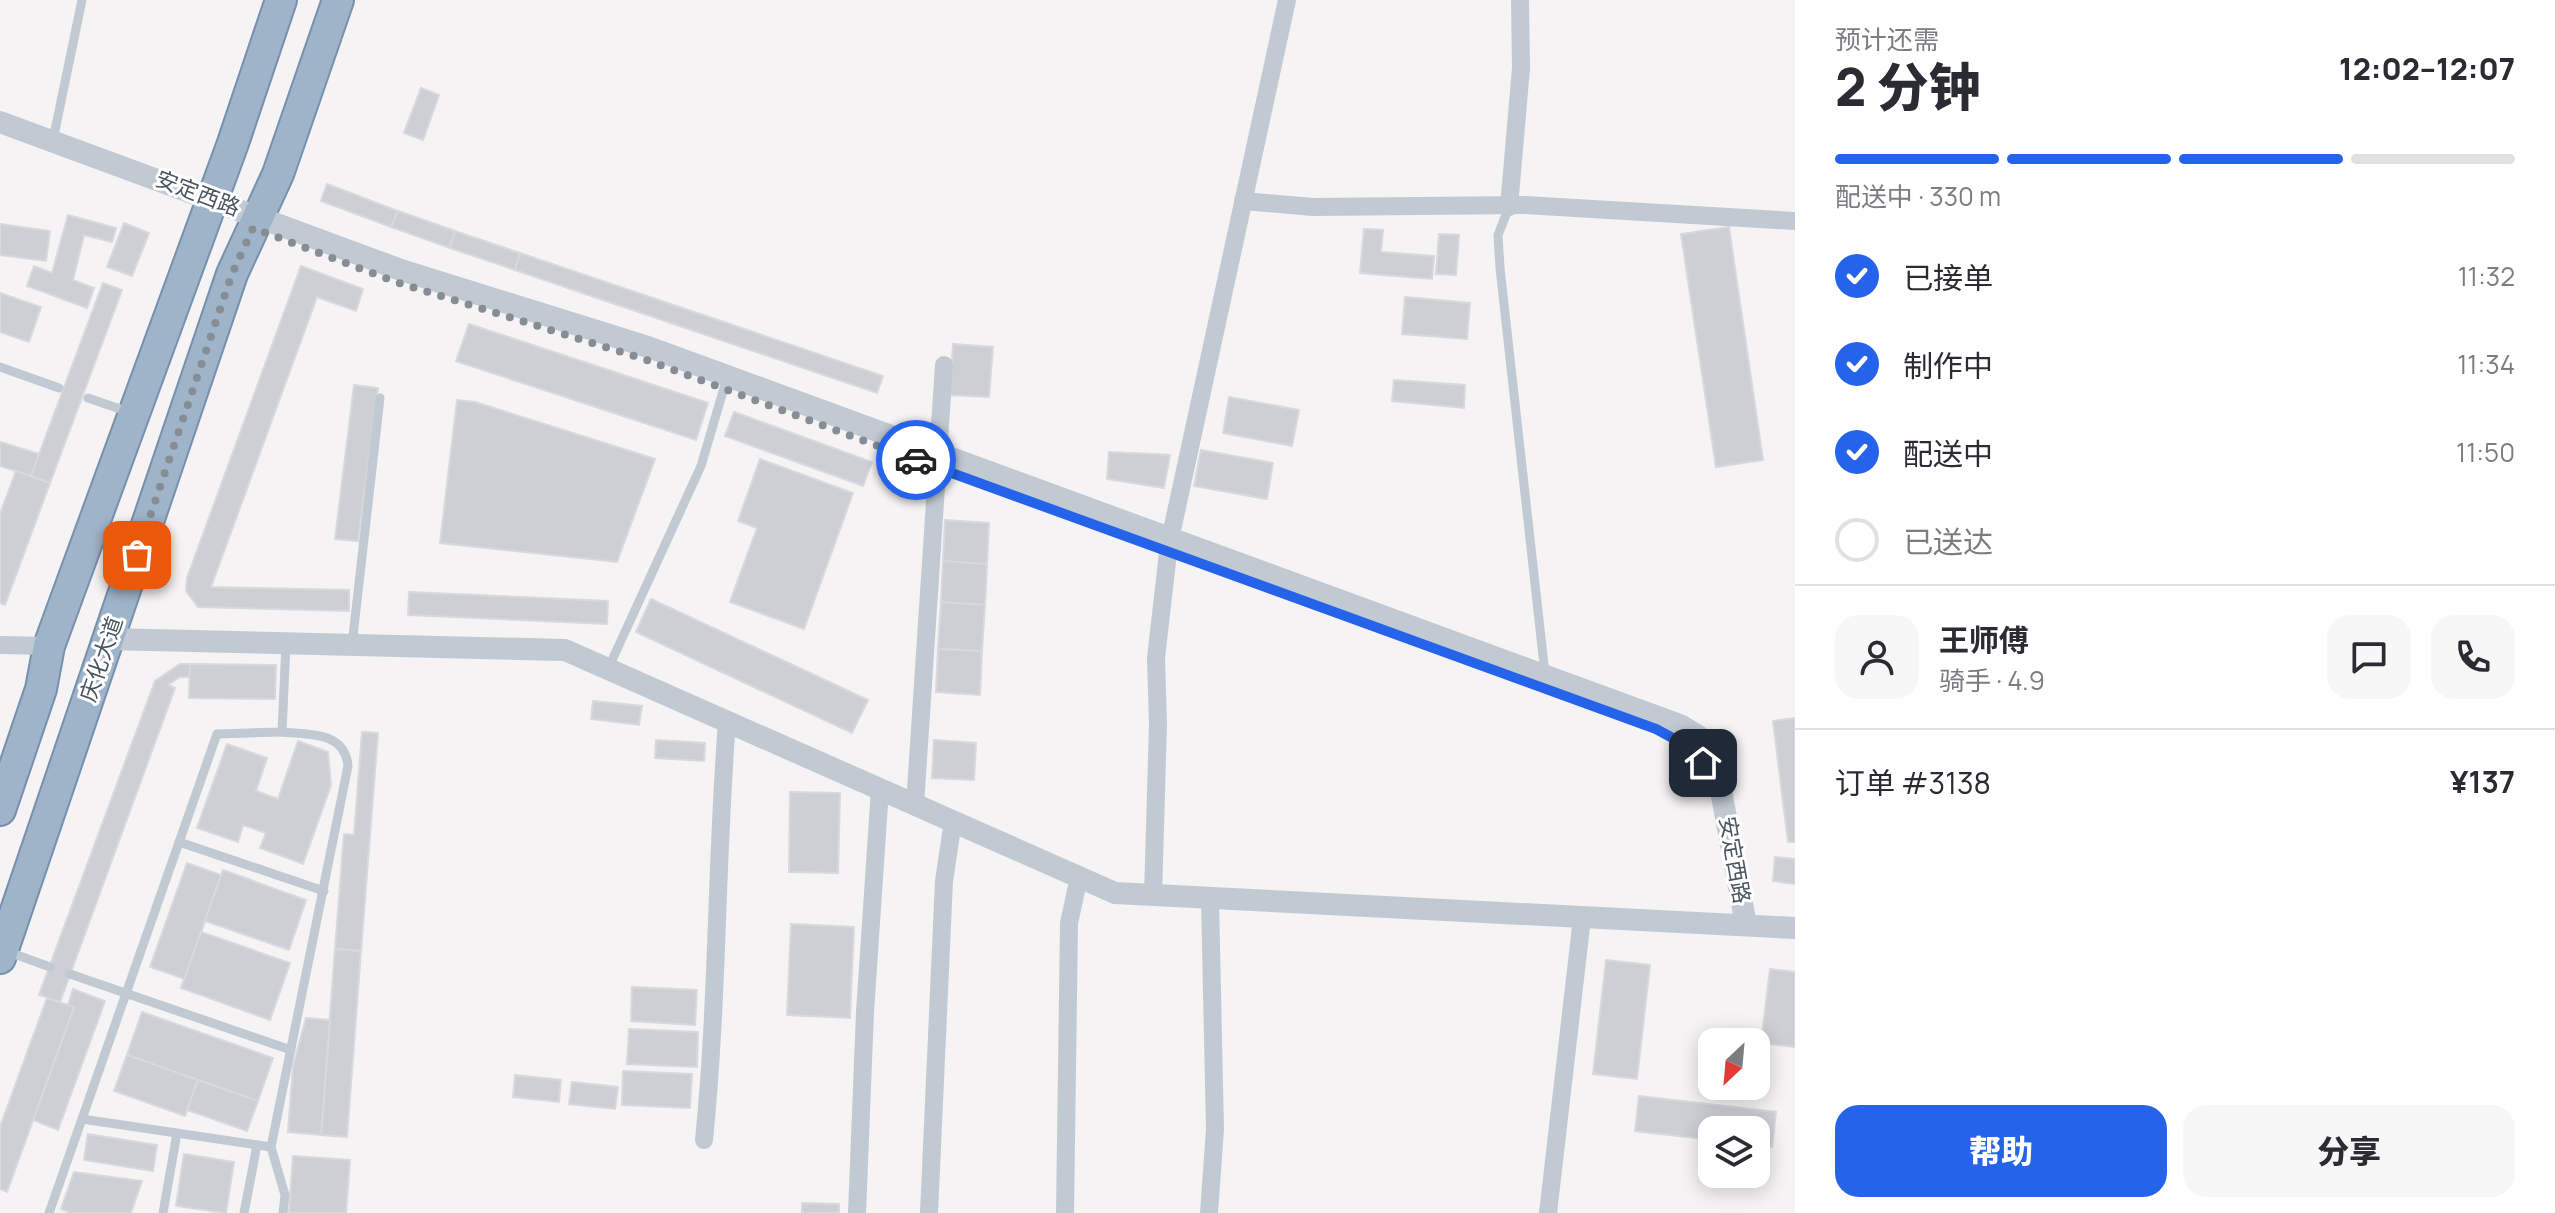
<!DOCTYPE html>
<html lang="zh">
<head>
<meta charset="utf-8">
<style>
	body { margin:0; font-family:Manrope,"Noto Sans SC",sans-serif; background:#f7f7f7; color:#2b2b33; height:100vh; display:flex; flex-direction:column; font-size:30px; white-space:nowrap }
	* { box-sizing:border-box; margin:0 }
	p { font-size:26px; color:#7c7c81 }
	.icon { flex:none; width:44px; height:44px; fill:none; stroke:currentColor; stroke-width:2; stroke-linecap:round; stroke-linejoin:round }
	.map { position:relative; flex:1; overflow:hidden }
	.details { display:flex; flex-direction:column; background:#fff; width:760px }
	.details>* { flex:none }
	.needle { width:52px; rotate:206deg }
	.fabs { position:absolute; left:1698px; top:1028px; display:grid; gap:16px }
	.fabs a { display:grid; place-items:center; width:72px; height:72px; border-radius:16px; background:#fff; box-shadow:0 4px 20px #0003; font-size:40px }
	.pin { position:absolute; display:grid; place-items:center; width:68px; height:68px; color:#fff; margin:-34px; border-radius:16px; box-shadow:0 4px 12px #0006 }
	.courier { position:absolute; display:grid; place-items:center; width:80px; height:80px; margin:-40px; border:6px solid #2563eb; border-radius:50%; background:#fff; color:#222; box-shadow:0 2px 10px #0007 }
	.summary em { font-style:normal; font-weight:800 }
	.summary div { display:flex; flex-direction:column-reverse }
	.summary { display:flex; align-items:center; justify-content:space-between; height:136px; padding:0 40px }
	h1 { font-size:52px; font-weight:800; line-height:60px }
	.bar { display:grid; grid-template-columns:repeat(4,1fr); gap:12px 8px; align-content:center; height:96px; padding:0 40px }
	.bar i { height:10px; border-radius:6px; background:#e1e1e2 }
	.bar .on { background:#2563eb }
	.bar p { grid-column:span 4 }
	.line { display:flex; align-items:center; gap:20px; padding:0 40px; border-top:2px solid #e1e1e2 }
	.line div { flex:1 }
	.round { display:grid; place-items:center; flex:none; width:84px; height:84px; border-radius:24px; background:#f7f7f7 }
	ol { padding:0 40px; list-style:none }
	li { display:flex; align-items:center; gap:24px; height:88px }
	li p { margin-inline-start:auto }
	li .icon { padding:8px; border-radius:50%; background:#2563eb; color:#fff; stroke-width:4 }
	li:last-child { color:#7c7c81 }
	li i { width:44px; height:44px; border:4px solid #e1e1e2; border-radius:50% }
	.primary-button { display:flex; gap:16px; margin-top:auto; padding:16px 40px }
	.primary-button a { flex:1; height:92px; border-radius:24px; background:#2563eb; color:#fff; font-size:32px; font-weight:800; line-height:92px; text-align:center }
	.primary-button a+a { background:#f7f7f7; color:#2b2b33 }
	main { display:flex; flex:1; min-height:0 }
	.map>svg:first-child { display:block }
	.building { fill:#cdcfd5; stroke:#d7d9de; stroke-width:2 }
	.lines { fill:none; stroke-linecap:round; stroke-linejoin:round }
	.trunk-casing { stroke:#7690ad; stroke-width:34 }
	.service { stroke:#c1cad2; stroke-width:9 }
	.minor { stroke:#c1cad2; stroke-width:18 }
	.tertiary { stroke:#c1cad2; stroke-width:22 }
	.trunk { stroke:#9fb4c9; stroke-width:30 }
	.done { stroke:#868d94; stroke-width:8; stroke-dasharray:0 14.4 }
	.route { stroke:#2563eb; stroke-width:10 }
	.labels { text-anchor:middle; stroke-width:6; stroke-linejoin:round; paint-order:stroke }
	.street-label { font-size:22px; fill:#4a5661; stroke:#fff }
</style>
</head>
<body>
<main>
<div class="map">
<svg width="1795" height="1213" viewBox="0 0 1795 1213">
	<rect width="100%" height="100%" fill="#f5f3f3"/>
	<g class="building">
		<path d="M 421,88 L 439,95 L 423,140 L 404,133 Z"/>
		<path d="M 327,184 L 398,211 L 391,227 L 321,201 Z"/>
		<path d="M 398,211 L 455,231 L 450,248 L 391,227 Z"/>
		<path d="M 68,215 L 116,228 L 112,242 L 84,235 L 73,280 L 94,288 L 87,308 L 27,286 L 34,266 L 52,273 Z"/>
		<path d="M 124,223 L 149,233 L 132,276 L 107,267 Z"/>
		<path d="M 0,224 L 50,231 L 46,261 L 0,255 Z"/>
		<path d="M 1729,227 L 1763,460 L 1716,467 L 1681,234 Z"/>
		<path d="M 1364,229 L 1383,230 L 1381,252 L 1434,256 L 1432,279 L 1360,273 Z"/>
		<path d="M 455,231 L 520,253 L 515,270 L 450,248 Z"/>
		<path d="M 1439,234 L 1459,235 L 1456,275 L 1436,274 Z"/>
		<path d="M 520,253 L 883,376 L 877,393 L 515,270 Z"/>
		<path d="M 301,266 L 363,289 L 356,311 L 317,297 L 211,587 L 349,590 L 349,611 L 198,607 L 186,591 L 187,578 Z"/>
		<path d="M 103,283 L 122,290 L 50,483 L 31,476 Z"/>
		<path d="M 0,293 L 41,307 L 29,342 L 0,332 Z"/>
		<path d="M 1405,297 L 1470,303 L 1467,339 L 1402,334 Z"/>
		<path d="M 469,324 L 708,403 L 696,440 L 456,361 Z"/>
		<path d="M 953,344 L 993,347 L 989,397 L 950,395 Z"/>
		<path d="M 1394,380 L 1465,385 L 1464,408 L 1392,401 Z"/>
		<path d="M 354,385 L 378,388 L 358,541 L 335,539 Z"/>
		<path d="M 1229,397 L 1299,410 L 1292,446 L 1223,433 Z"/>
		<path d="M 457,400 L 475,402 L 655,459 L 617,562 L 440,543 Z"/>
		<path d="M 734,412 L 872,462 L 863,486 L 725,436 Z"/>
		<path d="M 0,442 L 39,454 L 31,476 L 0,466 Z"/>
		<path d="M 1201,450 L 1273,463 L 1267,499 L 1194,486 Z"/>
		<path d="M 1109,452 L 1170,455 L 1164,488 L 1107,479 Z"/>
		<path d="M 760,459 L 853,493 L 804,629 L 730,602 L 757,528 L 738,521 Z"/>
		<path d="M 16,471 L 50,483 L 5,605 L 0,603 L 0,514 Z"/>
		<path d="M 945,520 L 989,523 L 987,564 L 943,561 Z"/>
		<path d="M 943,561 L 987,564 L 985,605 L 941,602 Z"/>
		<path d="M 409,592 L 608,601 L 607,624 L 408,615 Z"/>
		<path d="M 651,599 L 868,700 L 852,733 L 636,632 Z"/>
		<path d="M 941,602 L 985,605 L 982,651 L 938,649 Z"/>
		<path d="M 938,649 L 982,651 L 980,695 L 936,692 Z"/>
		<path d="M 180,664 L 190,664 L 190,677 L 180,677 L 168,685 L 175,688 L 60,1002 L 39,995 L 155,681 Z"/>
		<path d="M 190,664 L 276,665 L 275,699 L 189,698 Z"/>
		<path d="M 593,701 L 642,706 L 639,725 L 591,719 Z"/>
		<path d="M 1795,718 L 1795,842 L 1788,842 L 1773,721 Z"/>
		<path d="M 362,732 L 378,733 L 361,951 L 335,949 L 344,834 L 354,835 Z"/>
		<path d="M 656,740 L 705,743 L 704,761 L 655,758 Z"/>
		<path d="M 934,740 L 976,743 L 974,780 L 932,778 Z"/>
		<path d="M 298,741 L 328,752 L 331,785 L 303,864 L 260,848 L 266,833 L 243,825 L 238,842 L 197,828 L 227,744 L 267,758 L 256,791 L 278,799 Z"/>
		<path d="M 790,792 L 840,793 L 838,873 L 789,872 Z"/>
		<path d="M 1775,857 L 1795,859 L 1795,884 L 1773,881 Z"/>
		<path d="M 187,863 L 221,875 L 185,979 L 150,967 Z"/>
		<path d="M 223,870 L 306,900 L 289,950 L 205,921 Z"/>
		<path d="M 791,924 L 854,927 L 850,1018 L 787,1015 Z"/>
		<path d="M 201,932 L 290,963 L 270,1020 L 181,988 Z"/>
		<path d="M 335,949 L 361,951 L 347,1137 L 321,1135 Z"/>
		<path d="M 1606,960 L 1650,965 L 1637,1079 L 1593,1074 Z"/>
		<path d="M 1770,969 L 1795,972 L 1795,1047 L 1761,1043 Z"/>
		<path d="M 632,987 L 697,990 L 695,1025 L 631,1021 Z"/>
		<path d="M 73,989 L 105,1001 L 58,1130 L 33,1120 L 74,1007 L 68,1005 Z"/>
		<path d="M 47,998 L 74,1007 L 7,1192 L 0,1189 L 0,1127 Z"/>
		<path d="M 142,1012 L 273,1058 L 258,1101 L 127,1055 Z"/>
		<path d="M 306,1018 L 330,1020 L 321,1135 L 288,1132 L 293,1066 Z"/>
		<path d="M 629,1029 L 698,1032 L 697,1067 L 627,1064 Z"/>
		<path d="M 127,1055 L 198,1080 L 185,1116 L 114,1091 Z"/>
		<path d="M 623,1071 L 692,1074 L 690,1108 L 622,1105 Z"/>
		<path d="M 515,1075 L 561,1080 L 559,1102 L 513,1097 Z"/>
		<path d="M 198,1080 L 258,1101 L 247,1131 L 187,1110 Z"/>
		<path d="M 572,1082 L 618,1087 L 615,1109 L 569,1104 Z"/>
		<path d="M 1639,1096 L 1776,1112 L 1772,1147 L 1756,1145 L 1756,1130 L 1712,1130 L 1712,1140 L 1635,1131 Z"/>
		<path d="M 88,1134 L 157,1145 L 153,1171 L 84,1160 Z"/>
		<path d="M 184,1154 L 234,1162 L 226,1213 L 176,1206 Z"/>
		<path d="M 293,1156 L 350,1160 L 346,1213 L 289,1213 Z"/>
		<path d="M 74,1172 L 142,1181 L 131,1213 L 71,1213 L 61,1209 Z"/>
		<path d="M 802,1203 L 839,1204 L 839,1213 L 802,1213 Z"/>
	</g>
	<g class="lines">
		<defs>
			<g id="trunk">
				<path d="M 0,810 L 41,689 L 49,646 L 233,143 L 281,0"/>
				<path d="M 0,958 L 232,274 L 278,174 L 338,0"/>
			</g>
		</defs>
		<use href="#trunk" class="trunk-casing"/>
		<g class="service">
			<path d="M 53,140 L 82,0"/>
			<path d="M 1509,207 L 1498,235 L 1500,268 L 1545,674"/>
			<path d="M 0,367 L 59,388"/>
			<path d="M 88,398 L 129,412"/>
			<path d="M 352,645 L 380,398"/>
			<path d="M 608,669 L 701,466 L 724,388"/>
			<path d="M 282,732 C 309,735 345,731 348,766 L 271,1147 L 285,1195 L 283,1213"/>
			<path d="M 179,842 L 324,891"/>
			<path d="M 6,951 L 50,967"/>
			<path d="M 70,974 L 291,1050"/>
			<path d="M 271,1147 L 82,1119 L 217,734 L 282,732 L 286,644"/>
			<path d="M 49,1213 L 82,1119"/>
			<path d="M 163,1213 L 177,1133"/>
			<path d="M 244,1213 L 257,1145"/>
		</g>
		<g class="minor">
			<path d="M 1243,201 L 1313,207 L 1525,205 L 1795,221"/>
			<path d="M 1509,207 L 1521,68 L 1520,0"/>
			<path d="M 0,645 L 49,646"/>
			<path d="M 915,805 L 944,365"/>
			<path d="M 1153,896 L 1158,724 L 1156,658 L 1169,544 L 1287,0"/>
			<path d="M 704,1140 C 718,1001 716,861 727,722"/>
			<path d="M 857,1213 L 865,1012 L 880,789"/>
			<path d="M 929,1213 L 944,881 L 953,821"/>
			<path d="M 1065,1213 L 1069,923 L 1079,877"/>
			<path d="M 1209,1213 L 1215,1129 L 1210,900"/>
			<path d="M 1548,1213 L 1582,918"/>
		</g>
		<g class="tertiary">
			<path d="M 0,122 L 401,270 L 648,347 L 1680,725 L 1698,736 L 1716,764 L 1746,925"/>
			<path d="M 108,639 L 565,650 L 1115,893 L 1795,928"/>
		</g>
		<use href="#trunk" class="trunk"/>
	</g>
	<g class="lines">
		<path class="done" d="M 137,555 L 232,274 L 253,228 L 396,282 L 644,359 L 916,460"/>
		<path class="route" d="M 916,460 L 1656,729 L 1693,749 L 1703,763"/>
	</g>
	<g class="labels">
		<g class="street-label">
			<text transform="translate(198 193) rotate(21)" y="8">安定西路</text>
			<text transform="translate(101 659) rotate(-71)" y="8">庆化大道</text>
			<text transform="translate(1735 860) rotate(80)" y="8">安定西路</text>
		</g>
	</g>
</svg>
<div class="fabs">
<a><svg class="needle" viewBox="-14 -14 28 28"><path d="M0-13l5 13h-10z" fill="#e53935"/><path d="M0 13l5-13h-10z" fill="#7c7c81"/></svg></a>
<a><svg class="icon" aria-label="layers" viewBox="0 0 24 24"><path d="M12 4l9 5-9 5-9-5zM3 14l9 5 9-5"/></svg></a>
</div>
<div class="pin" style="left:137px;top:555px;background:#ea580c"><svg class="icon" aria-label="bag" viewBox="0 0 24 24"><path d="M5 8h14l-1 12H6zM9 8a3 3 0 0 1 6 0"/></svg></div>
<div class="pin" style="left:1703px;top:763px;background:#1f2937"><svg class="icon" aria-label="home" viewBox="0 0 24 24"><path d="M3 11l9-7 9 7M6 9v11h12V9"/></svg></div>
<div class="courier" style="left:916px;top:460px"><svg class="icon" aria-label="car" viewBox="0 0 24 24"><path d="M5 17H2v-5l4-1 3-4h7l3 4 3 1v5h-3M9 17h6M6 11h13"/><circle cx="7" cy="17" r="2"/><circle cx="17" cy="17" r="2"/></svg></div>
</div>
<section class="details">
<div class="summary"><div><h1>2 分钟</h1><p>预计还需</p></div><em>12:02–12:07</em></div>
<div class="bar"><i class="on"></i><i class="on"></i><i class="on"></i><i></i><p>配送中 · 330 m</p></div>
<ol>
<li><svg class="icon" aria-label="check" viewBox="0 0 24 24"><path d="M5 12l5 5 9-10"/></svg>已接单<p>11:32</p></li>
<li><svg class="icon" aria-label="check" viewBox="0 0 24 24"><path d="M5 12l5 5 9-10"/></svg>制作中<p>11:34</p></li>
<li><svg class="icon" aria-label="check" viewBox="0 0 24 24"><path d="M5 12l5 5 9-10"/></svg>配送中<p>11:50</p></li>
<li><i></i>已送达</li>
</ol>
<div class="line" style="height:144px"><a class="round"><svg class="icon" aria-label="person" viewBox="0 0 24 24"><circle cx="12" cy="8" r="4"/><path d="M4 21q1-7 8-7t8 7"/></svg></a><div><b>王师傅</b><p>骑手 · 4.9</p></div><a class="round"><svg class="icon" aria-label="chat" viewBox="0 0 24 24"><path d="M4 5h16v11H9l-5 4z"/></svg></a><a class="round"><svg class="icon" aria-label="phone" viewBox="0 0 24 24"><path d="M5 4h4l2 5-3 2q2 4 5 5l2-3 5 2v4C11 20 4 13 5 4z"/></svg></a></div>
<div class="line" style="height:104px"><div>订单 #3138</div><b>¥137</b></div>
<div class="primary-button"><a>帮助</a><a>分享</a></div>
</section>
</main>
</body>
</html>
